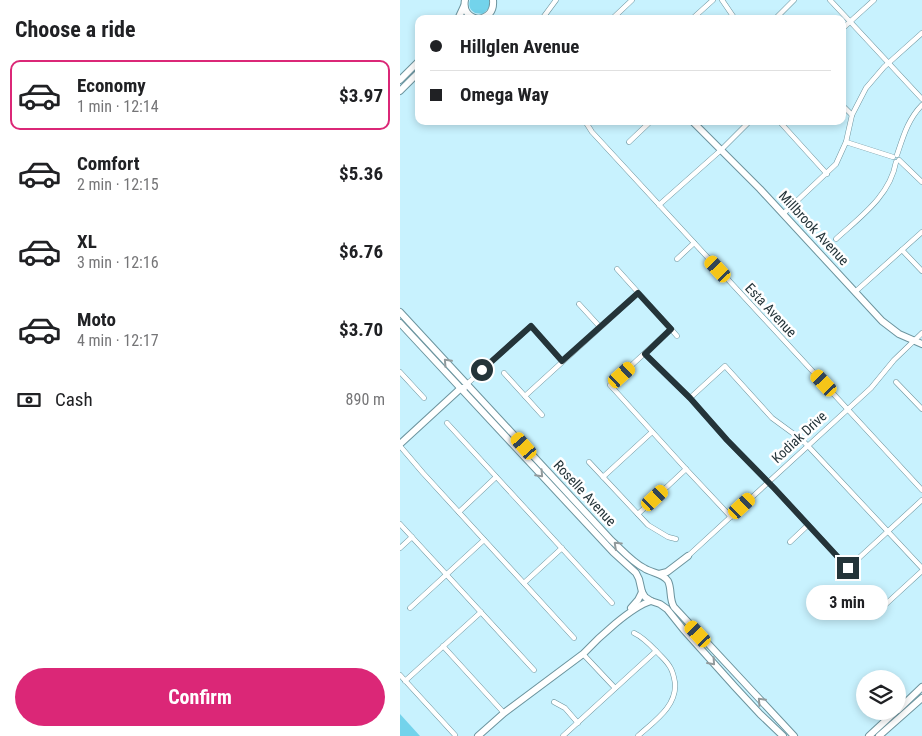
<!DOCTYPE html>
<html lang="en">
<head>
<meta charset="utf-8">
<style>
  :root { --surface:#fff; --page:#f6f6f6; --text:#202124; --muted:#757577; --line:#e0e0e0; --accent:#db2777 }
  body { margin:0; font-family:"Roboto Condensed",sans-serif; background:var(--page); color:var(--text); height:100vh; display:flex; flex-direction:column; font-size:19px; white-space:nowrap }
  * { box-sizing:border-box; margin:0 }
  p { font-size:16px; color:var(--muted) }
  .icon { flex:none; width:28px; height:28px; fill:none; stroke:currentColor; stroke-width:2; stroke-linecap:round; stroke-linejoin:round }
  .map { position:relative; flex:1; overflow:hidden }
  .drawer { display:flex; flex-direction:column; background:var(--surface); width:400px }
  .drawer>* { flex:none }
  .guide { position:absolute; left:15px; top:15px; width:431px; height:110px; border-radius:10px; box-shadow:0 2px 8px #0003; display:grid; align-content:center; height:110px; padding:0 15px; background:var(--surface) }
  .tools { position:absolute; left:456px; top:670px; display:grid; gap:10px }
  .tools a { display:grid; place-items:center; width:50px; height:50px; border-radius:50%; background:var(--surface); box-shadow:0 2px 8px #0003; font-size:25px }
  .end { position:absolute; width:22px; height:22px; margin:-11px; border:6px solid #243439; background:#fff; box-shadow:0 0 0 2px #fff }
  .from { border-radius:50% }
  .bubble { position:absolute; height:35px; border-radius:18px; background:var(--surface); box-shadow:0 2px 8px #0003; font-size:16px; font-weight:700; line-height:35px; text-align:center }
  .car { position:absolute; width:15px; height:30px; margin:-15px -8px; border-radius:6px; box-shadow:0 0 4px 1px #0007; background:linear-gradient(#f5c518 24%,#345 0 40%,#f5c518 0 76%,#345 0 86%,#f5c518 0) }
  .guide b { display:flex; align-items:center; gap:18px; height:48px; font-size:19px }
  .guide b+b { border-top:1px solid var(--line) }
  .guide i { width:12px; height:12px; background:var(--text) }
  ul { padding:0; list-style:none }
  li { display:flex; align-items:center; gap:15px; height:70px; margin:0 10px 8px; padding:0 5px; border:2px solid transparent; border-radius:10px }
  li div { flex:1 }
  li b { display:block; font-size:19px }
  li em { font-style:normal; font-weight:700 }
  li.active { border-color:var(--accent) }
  li>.icon { width:45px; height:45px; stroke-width:1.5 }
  h2 { padding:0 15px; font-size:22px; line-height:60px }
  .pay { display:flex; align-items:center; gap:12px; height:55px; padding:0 15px; font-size:19px }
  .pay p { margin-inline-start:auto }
  .action { display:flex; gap:10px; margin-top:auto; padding:10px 15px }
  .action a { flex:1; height:58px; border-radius:30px; background:var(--accent); color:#fff; font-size:20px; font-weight:700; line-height:58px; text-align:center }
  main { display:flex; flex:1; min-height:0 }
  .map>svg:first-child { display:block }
  .green { fill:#73d3eb }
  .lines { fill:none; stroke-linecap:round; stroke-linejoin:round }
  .street-casing { stroke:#6c949e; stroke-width:5.5 }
  .secondary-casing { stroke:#6c949e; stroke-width:8 }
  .street { stroke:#fff; stroke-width:4.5 }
  .secondary { stroke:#fff; stroke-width:6 }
  .oneway { stroke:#929a9c }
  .route { stroke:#243439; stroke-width:6 }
  .labels { text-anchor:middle; stroke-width:5; stroke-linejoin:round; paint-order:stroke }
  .street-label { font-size:14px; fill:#243439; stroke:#fff }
</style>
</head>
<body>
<main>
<section class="drawer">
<h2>Choose a ride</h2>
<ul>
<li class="active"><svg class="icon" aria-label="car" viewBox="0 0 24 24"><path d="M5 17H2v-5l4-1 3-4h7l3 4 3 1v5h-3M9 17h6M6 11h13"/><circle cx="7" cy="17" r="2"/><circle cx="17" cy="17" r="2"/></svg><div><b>Economy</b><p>1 min · 12:14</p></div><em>$3.97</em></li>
<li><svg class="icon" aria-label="car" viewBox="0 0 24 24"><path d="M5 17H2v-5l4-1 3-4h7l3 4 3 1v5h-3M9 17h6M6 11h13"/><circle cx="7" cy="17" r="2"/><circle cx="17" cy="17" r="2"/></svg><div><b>Comfort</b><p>2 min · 12:15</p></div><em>$5.36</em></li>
<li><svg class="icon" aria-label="car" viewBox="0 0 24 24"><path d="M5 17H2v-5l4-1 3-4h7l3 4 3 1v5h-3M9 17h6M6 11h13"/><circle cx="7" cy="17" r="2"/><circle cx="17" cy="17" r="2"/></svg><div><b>XL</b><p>3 min · 12:16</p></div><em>$6.76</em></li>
<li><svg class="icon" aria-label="car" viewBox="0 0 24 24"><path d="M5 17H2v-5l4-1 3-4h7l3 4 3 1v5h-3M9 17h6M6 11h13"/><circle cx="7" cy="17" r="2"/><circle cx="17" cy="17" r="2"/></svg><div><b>Moto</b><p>4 min · 12:17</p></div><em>$3.70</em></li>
</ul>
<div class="pay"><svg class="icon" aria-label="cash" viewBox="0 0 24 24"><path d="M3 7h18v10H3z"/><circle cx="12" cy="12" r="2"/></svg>Cash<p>890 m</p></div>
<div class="action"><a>Confirm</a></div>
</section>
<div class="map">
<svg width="522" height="736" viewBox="0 0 522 736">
  <rect width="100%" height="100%" fill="#c8f2fe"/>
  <!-- green -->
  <g class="green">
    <path d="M70,0H89V8L83,14L75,13C70,10 68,6 70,0Z"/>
    <path d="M0,714L20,736H0Z"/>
  </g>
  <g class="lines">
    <!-- street casing -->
    <g class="street-casing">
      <g id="street">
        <path d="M322,0L335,19"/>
        <path d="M430,0L522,99"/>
        <path d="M142,19L156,0"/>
        <path d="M212,19L232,0"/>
        <path d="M292,19L313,0"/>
        <path d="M375,19L394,0"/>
        <path d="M442,29L474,0"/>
        <path d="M442,105L452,115"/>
        <path d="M185,121L192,132L522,490"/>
        <path d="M379,121L427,174"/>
        <path d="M229,142L251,121"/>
        <path d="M446,142L493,157"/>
        <path d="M497,155C503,137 508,119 522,105"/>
        <path d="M499,160L522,182"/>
        <path d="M259,205L321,150L350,121"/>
        <path d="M383,214L436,164L446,142L452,115L466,88L484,67L522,33"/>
        <path d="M436,239C460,217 490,196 496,162"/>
        <path d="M502,250L522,271"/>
        <path d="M277,259L294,243"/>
        <path d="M217,269L271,329"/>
        <path d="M455,292L522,232"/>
        <path d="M179,304L200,327"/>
        <path d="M277,336L271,329L210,385L286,469L331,517"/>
        <path d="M245,354L290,398L327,440L374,488L448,568L522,500"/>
        <path d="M0,372L24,398"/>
        <path d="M104,373L142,415"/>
        <path d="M496,382L522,409"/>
        <path d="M67,384L131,326L162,361"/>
        <path d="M125,396L238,293"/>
        <path d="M290,398L325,366L372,418L402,440L408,446L522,568"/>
        <path d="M47,423L212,603"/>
        <path d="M0,446L23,473L174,638"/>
        <path d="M189,462L248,525L268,537L276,539"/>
        <path d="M203,477L252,432"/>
        <path d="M59,512L96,477"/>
        <path d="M238,514L286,469"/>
        <path d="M0,524L134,670"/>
        <path d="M390,542L408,525"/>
        <path d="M0,548L12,537"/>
        <path d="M288,556L471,388L494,360L522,333"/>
        <path d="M124,583L162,548"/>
        <path d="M486,604L522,571"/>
        <path d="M10,608L84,540"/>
        <path d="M234,633C245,638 253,648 261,656C270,665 273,670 275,683C277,707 253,722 238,736"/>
        <path d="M43,646L104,713"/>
        <path d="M183,654L215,688"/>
        <path d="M0,675L55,735"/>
        <path d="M5,681L81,612"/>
        <path d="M154,702L165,708L178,723"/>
        <path d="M163,736L256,651"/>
      </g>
    </g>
    <!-- secondary casing -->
    <g class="secondary-casing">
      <g id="secondary">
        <path d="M65,0C63,10 68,17 78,19"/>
        <path d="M58,19L64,6"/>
        <path d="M78,19C89,17 94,11 93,0"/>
        <path d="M0,80L19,61"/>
        <path d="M0,91L19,72"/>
        <path d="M292,121L360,189L482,321L499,334L522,344"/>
        <path d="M0,312L211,540C221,549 232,562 244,568C251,573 263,573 268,581C272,589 269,599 274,607L394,736"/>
        <path d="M0,323L213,552L236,573L239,579L242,592L245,597L251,601L260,604L267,609L283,629L335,687L360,714L383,736"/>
        <path d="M0,444L61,388H64"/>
        <path d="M259,574L267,572L288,556"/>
        <path d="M231,608L238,600L242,592"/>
        <path d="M498,710L522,687"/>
        <path d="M78,736L104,713L183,654C198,638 231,607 251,601"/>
        <path d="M469,736L496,711"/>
        <path d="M479,736L522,698"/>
      </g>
    </g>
    <!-- street -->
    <use href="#street" class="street"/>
    <!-- secondary -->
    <use href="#secondary" class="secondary"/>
  </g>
  <!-- one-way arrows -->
  <defs><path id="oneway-chevron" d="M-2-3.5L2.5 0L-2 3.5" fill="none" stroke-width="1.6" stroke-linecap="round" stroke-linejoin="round" transform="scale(1.25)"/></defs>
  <g class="oneway">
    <use href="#oneway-chevron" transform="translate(47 362) rotate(-133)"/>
    <use href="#oneway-chevron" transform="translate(140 474) rotate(47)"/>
    <use href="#oneway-chevron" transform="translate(217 545) rotate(-137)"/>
    <use href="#oneway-chevron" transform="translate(312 662) rotate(48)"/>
    <use href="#oneway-chevron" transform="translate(361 701) rotate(-133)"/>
  </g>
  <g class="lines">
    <!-- route -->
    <path class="route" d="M82,370L131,326L162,361L238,293L271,329L245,354L290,398L327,440L374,488L448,568"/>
  </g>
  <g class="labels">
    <!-- street labels -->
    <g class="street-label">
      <text transform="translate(414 228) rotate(47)" y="5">Millbrook Avenue</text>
      <text transform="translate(371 310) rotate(47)" y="5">Esta Avenue</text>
      <text transform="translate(399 437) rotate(-43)" y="5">Kodiak Drive</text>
      <text transform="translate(185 493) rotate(47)" y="5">Roselle Avenue</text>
    </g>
  </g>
</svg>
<div class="tools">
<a><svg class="icon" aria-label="layers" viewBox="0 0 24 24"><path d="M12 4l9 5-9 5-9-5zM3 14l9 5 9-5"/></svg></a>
</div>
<i class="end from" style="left:82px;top:370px"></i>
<i class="end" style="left:448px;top:568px"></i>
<div class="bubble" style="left:406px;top:585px;width:82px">3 min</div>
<i class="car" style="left:318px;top:269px;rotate:317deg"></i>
<i class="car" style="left:222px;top:375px;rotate:48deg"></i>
<i class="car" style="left:424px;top:383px;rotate:317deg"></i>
<i class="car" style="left:124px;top:446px;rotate:319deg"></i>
<i class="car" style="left:255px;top:498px;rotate:47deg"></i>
<i class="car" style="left:342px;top:506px;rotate:47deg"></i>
<i class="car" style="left:298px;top:634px;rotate:317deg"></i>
<div class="guide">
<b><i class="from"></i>Hillglen Avenue</b>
<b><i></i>Omega Way</b>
</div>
</div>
</main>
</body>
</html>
